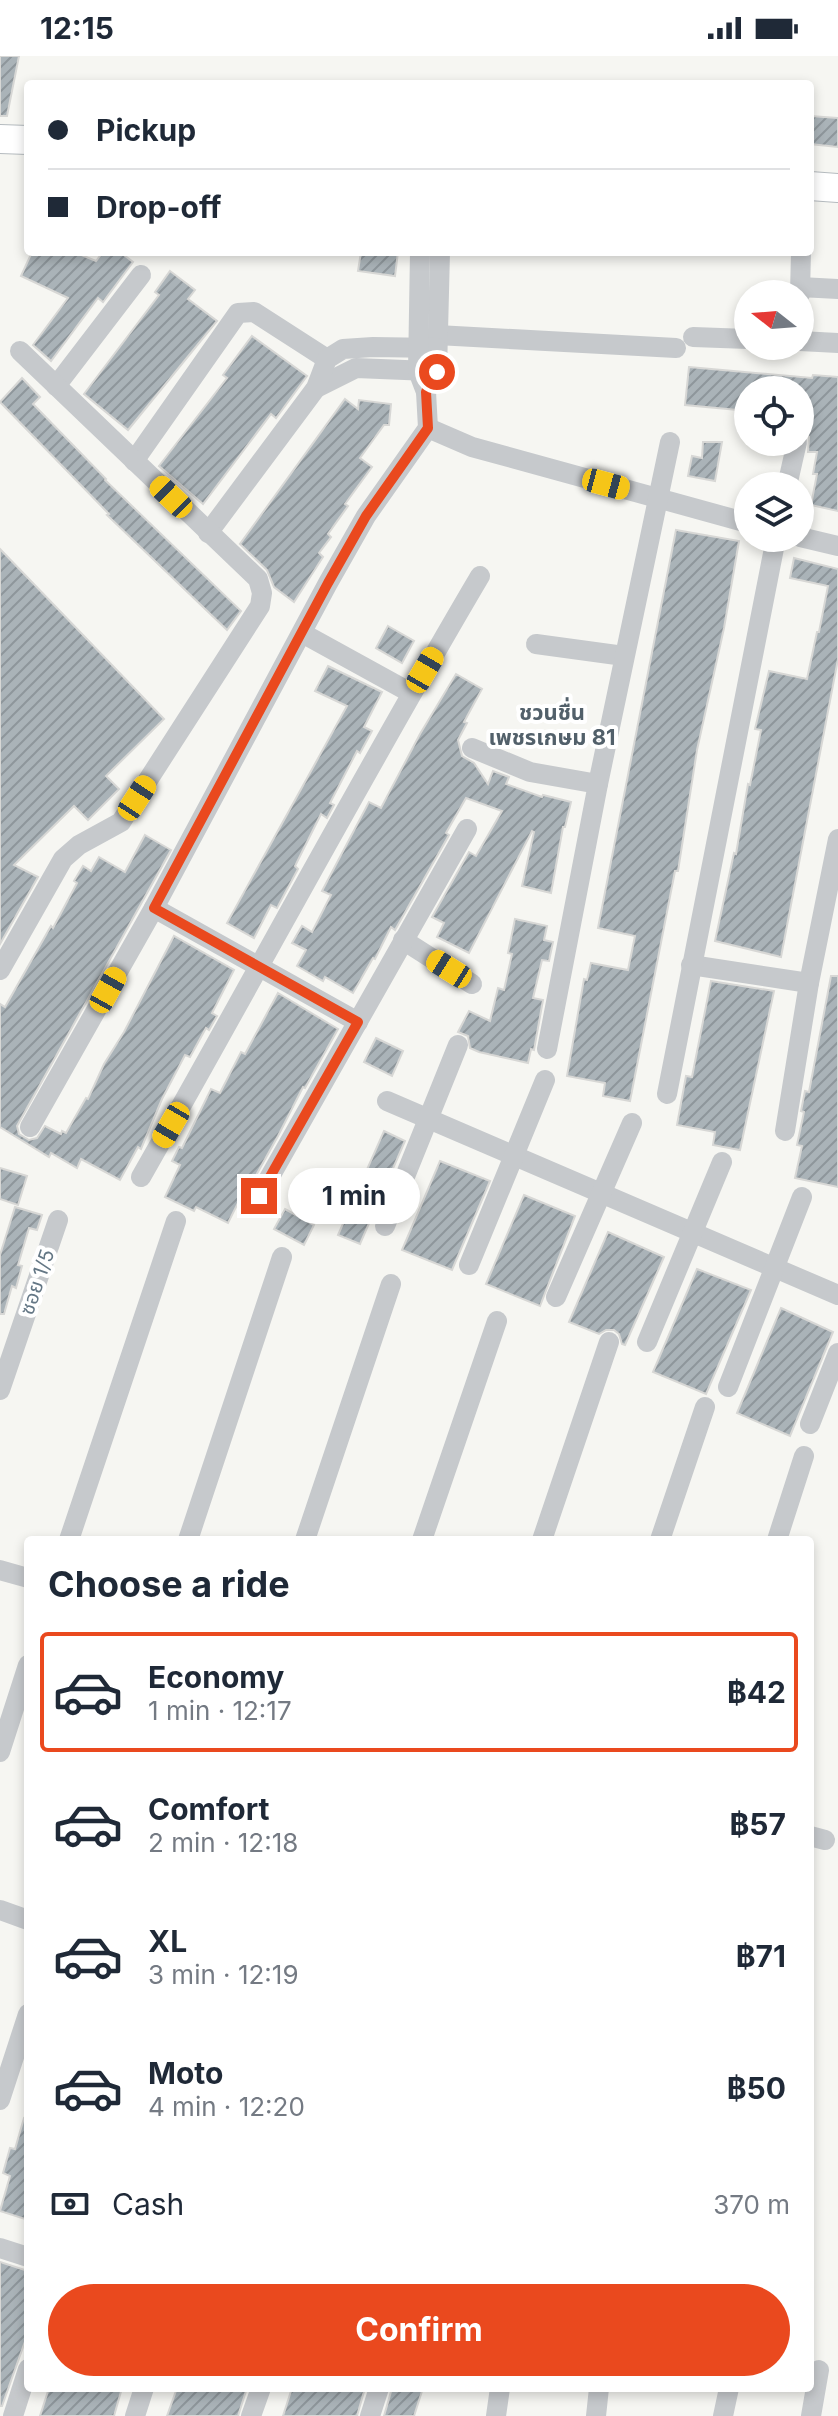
<!DOCTYPE html>
<html lang="en">
<head>
<meta charset="utf-8">
<style>
  :root { --surface:#fff; --page:#f6f6f7; --text:#1f2937; --muted:#747a83; --line:#e0e1e3; --accent:#ea491e }
  body { margin:0; font-family:Inter,"Noto Sans Thai",sans-serif; background:var(--page); color:var(--text); height:100vh; display:flex; flex-direction:column; font-size:30px; white-space:nowrap }
  * { box-sizing:border-box; margin:0 }
  p { font-size:26px; color:var(--muted) }
  .icon { flex:none; width:44px; height:44px; fill:none; stroke:currentColor; stroke-width:2; stroke-linecap:round; stroke-linejoin:round }
  .map { position:relative; flex:1; overflow:hidden }
  .panel { position:absolute; left:24px; top:1480px; width:790px; height:856px; display:flex; flex-direction:column; background:var(--surface); border-radius:8px; box-shadow:0 4px 12px #0003 }
  .panel>* { flex:none }
  .top-card { position:absolute; left:24px; top:24px; width:790px; height:176px; border-radius:8px; box-shadow:0 4px 12px #0003; display:grid; align-content:center; height:176px; padding:0 24px; background:var(--surface) }
  .needle { width:52px; rotate:287deg }
  .buttons { position:absolute; left:734px; top:224px; display:grid; gap:16px }
  .buttons a { display:grid; place-items:center; width:80px; height:80px; border-radius:50%; background:var(--surface); box-shadow:0 4px 12px #0003; font-size:40px }
  .end { position:absolute; width:36px; height:36px; margin:-18px; border:10px solid #ea491e; background:#fff; box-shadow:0 0 0 4px #fff }
  .from { border-radius:50% }
  .bubble { position:absolute; height:56px; border-radius:28px; background:var(--surface); box-shadow:0 4px 12px #0003; font-size:26px; font-weight:700; line-height:56px; text-align:center }
  .car { position:absolute; width:24px; height:48px; margin:-24px -12px; border-radius:10px; box-shadow:0 0 6px 2px #0007; background:linear-gradient(#f5c518 24%,#345 0 40%,#f5c518 0 76%,#345 0 86%,#f5c518 0) }
  .top-card b { display:flex; align-items:center; gap:28px; height:76px; font-size:30px }
  .top-card b+b { border-top:2px solid var(--line) }
  .top-card i { width:20px; height:20px; background:var(--text) }
  ul { padding:0; list-style:none }
  li { display:flex; align-items:center; gap:24px; height:120px; margin:0 16px 12px; padding:0 8px; border:4px solid transparent; border-radius:8px }
  li div { flex:1 }
  li b { display:block; font-size:30px }
  li em { font-style:normal; font-weight:700 }
  li.on { border-color:var(--accent) }
  li>.icon { width:72px; height:72px; stroke-width:1.5 }
  h2 { padding:0 24px; font-size:36px; line-height:96px }
  .pay { display:flex; align-items:center; gap:20px; height:88px; padding:0 24px; font-size:30px }
  .pay p { margin-inline-start:auto }
  .action { display:flex; gap:16px; margin-top:auto; padding:16px 24px }
  .action a { flex:1; height:92px; border-radius:48px; background:var(--accent); color:#fff; font-size:32px; font-weight:700; line-height:92px; text-align:center }
  .status { display:flex; justify-content:space-between; align-items:center; height:56px; padding:0 40px; background:var(--surface); direction:ltr }
  .status svg { height:22px; fill:currentColor }
  .map>svg:first-child { display:block }
  .building { fill:url(#building-hatch); stroke:#d7d7d5; stroke-width:2 }
  .lines { fill:none; stroke-linecap:round; stroke-linejoin:round }
  .secondary-casing { stroke:#b5bbbf; stroke-width:30 }
  .minor { stroke:#c6c9cc; stroke-width:20 }
  .secondary { stroke:#fff; stroke-width:28 }
  .route { stroke:#ea491e; stroke-width:10 }
  .labels { text-anchor:middle; stroke-width:8; stroke-linejoin:round; paint-order:stroke }
  .street-label { font-size:20px; fill:#647785; stroke:#fff }
  .neighbourhood-label { font-size:22px; font-weight:bold; fill:#52606a; stroke:#fff }
</style>
</head>
<body>
<div class="status"><b>12:15</b><svg viewBox="0 0 49 12"><path d="M0 12V9h3v3zM5 12V6h3v6zM10 12V3h3v9zM15 12V0h3v12zM26 1h20v11H26zM47 4h2v5h-2z"/></svg></div>
<div class="map">
<svg width="838" height="2360" viewBox="0 0 838 2360">
  <defs>
    <pattern id="building-hatch" width="6" height="6" patternUnits="userSpaceOnUse" patternTransform="scale(2)"><rect width="6" height="6" fill="#aab3b8"/><path d="M-1 1l2-2M0 6l6-6M5 7l2-2" fill="none" stroke="#8e969b"/></pattern>
  </defs>
  <rect width="100%" height="100%" fill="#f6f6f2"/>
  <!-- building -->
  <g class="building">
    <path d="M0,0H19L7,60H0Z"/>
    <path d="M810,60L838,62V91L810,88Z"/>
    <path d="M32,196H74L96,205L103,196H120L133,206L103,246L98,242L51,305L33,289L68,242L21,220Z"/>
    <path d="M361,196H398L395,220L358,215Z"/>
    <path d="M170,215L195,234L188,243L217,265L128,374L84,338L159,239L155,236Z"/>
    <path d="M252,280L307,320L276,362L271,358L203,448L159,410L227,322L223,319Z"/>
    <path d="M689,311L812,322L813,319L838,321V455L811,449L817,418H813L817,396H808L809,381L800,373V334H748V355L685,349Z"/>
    <path d="M22,322L40,341L33,348L106,423L105,424L241,555L227,574L107,459L109,458L0,346Z"/>
    <path d="M345,343L358,353L359,344L391,348L389,369H384L360,402L372,411L345,448L348,450L328,478L331,481L319,497L323,501L294,546L274,531L267,514L240,488Z"/>
    <path d="M703,386H722L715,425L688,420L692,400L702,402Z"/>
    <path d="M676,474L739,485L724,572L697,694L678,815H675L630,1045L603,1040L605,1027L567,1020L584,923L587,924L591,907L628,914L635,880L598,872Z"/>
    <path d="M0,493L164,663L106,720L119,733L88,764L74,750L14,809L38,821L0,888Z"/>
    <path d="M794,502L838,513V603L781,901L715,885L734,797L736,798L748,728L750,729L761,674L755,673L769,615L807,623L817,576H819L828,530L790,522Z"/>
    <path d="M388,570L414,585L402,607L376,592Z"/>
    <path d="M328,610L382,636L364,671L372,675L360,697L357,695L330,747L334,749L327,762L321,758L295,810L298,813L277,852L271,849L254,882L227,867L347,650L315,635Z"/>
    <path d="M456,618L482,633L464,666L467,667L458,684L462,700L474,707L488,728L493,715L509,721L506,728L542,741L543,739L571,746L565,771H563L551,837L522,830L534,776L532,775L469,897L437,881L444,867L432,861L469,796L476,800L502,755L466,742L446,777L449,779L395,874L391,871L375,903L373,902L353,937L325,921L323,925L297,910L306,894L292,887L302,870L312,876L331,839L322,835L369,746L381,752L420,678Z"/>
    <path d="M145,779L171,794L17,1070L19,1078L29,1084L37,1082L45,1070L61,1078L62,1075L66,1077L86,1042L88,1043L104,1008L124,976L174,880L234,914L212,957L217,960L209,974L206,972L190,1001L185,999L162,1043L141,1093L138,1091L120,1124L81,1103L77,1112L51,1097L49,1101L0,1071V948L5,951L51,870L53,872L77,827L74,825L83,810L91,815L99,801L125,816Z"/>
    <path d="M515,863L547,870L544,884L553,886L549,905L542,904L533,942L543,944L534,994L531,993L528,1007L479,996L470,992L468,980L458,976L469,955L490,965L498,932L504,934L512,898L508,897Z"/>
    <path d="M831,920H838V1131L795,1122L802,1090L797,1089L804,1056L801,1055L805,1035L809,1036Z"/>
    <path d="M711,925L774,935L740,1094L713,1089L715,1076L677,1069L686,1020L692,1021Z"/>
    <path d="M278,937L338,973L305,1032L303,1031L278,1080L250,1130L247,1129L228,1167L196,1151L194,1155L165,1141L180,1109L172,1105L179,1091L182,1092L211,1033L220,1037L241,996L245,998Z"/>
    <path d="M376,982L403,995L392,1020L364,1006Z"/>
    <path d="M384,1075L405,1085L360,1188L338,1179Z"/>
    <path d="M440,1105L490,1125L452,1214L402,1194Z"/>
    <path d="M0,1112L27,1120L18,1149L0,1143Z"/>
    <path d="M524,1139L575,1160L540,1250L486,1228Z"/>
    <path d="M15,1151L42,1159L37,1174L29,1172L18,1209L22,1210L16,1232L12,1230L4,1258H0V1199Z"/>
    <path d="M285,1153L314,1169L304,1189L274,1173Z"/>
    <path d="M608,1176L664,1201L625,1289L622,1288L619,1278L614,1274H606L599,1278L569,1266Z"/>
    <path d="M697,1213L751,1234L706,1338L653,1316Z"/>
    <path d="M781,1252L833,1276L790,1380L737,1357Z"/>
    <path d="M24,2062L28,2063V2164L0,2155L10,2120L3,2117L10,2092L15,2093Z"/>
    <path d="M0,2206L28,2215V2277L2,2350H0Z"/>
    <path d="M49,2332H122L114,2360H40Z"/>
    <path d="M177,2332H247L238,2360H167Z"/>
    <path d="M292,2332H365L357,2360H283Z"/>
    <path d="M392,2332H423L414,2360H384Z"/>
  </g>
  <g class="lines">
    <!-- secondary casing -->
    <g class="secondary-casing">
      <g id="secondary">
        <path d="M0,83L28,84"/>
        <path d="M810,130L838,132"/>
      </g>
    </g>
    <!-- minor -->
    <g class="minor">
      <path d="M800,231L838,233"/>
      <path d="M800,238L801,196"/>
      <path d="M437,279L676,292"/>
      <path d="M693,281L748,283"/>
      <path d="M800,285L838,287"/>
      <path d="M56,330L141,219"/>
      <path d="M316,332L356,312L429,315"/>
      <path d="M426,336L437,316L440,196"/>
      <path d="M428,372L472,391L748,467"/>
      <path d="M134,405L238,257L254,256L327,303"/>
      <path d="M787,430L797,386"/>
      <path d="M208,477L316,332L327,303L343,293L373,291L437,292"/>
      <path d="M800,481L838,490"/>
      <path d="M302,577L411,637"/>
      <path d="M536,588L624,600"/>
      <path d="M472,692L530,716L598,728"/>
      <path d="M154,852L358,966"/>
      <path d="M403,884L472,928"/>
      <path d="M691,909L809,927"/>
      <path d="M0,914L63,803L79,789L121,766L260,550L262,537L258,523L20,295"/>
      <path d="M547,993L598,728L670,386"/>
      <path d="M667,1038L776,482"/>
      <path d="M387,1045L838,1239"/>
      <path d="M30,1071L154,852L328,527L366,460L428,372L426,336L418,315L420,196"/>
      <path d="M785,1075L809,927L838,783"/>
      <path d="M141,1121C255,921 363,718 480,520"/>
      <path d="M259,1140L467,773"/>
      <path d="M385,1170L458,989"/>
      <path d="M469,1209L545,1024"/>
      <path d="M556,1241L632,1067"/>
      <path d="M647,1286L722,1106"/>
      <path d="M728,1331L802,1141"/>
      <path d="M0,1334L58,1164"/>
      <path d="M810,1368L838,1297"/>
      <path d="M69,1484L176,1165"/>
      <path d="M188,1484L282,1201"/>
      <path d="M305,1484L391,1228"/>
      <path d="M422,1484L497,1265"/>
      <path d="M542,1484L609,1286"/>
      <path d="M660,1484L705,1351"/>
      <path d="M777,1484L804,1400"/>
      <path d="M0,1514L28,1522"/>
      <path d="M0,1696L28,1609"/>
      <path d="M810,1780L825,1784"/>
      <path d="M0,1854L28,1864"/>
      <path d="M0,2044L28,1958"/>
      <path d="M0,2192L28,2201"/>
      <path d="M13,2360L28,2313"/>
      <path d="M135,2360L144,2332"/>
      <path d="M251,2360L261,2332"/>
      <path d="M370,2360L379,2332"/>
      <path d="M496,2360L500,2332"/>
      <path d="M596,2360L599,2332"/>
      <path d="M723,2360L729,2332"/>
      <path d="M811,2360L819,2314"/>
    </g>
    <!-- secondary -->
    <use href="#secondary" class="secondary"/>
  </g>
  <g class="lines">
    <!-- route -->
    <path class="route" d="M259,1140L358,966L154,852L328,527L366,460L428,372L426,336L437,316"/>
  </g>
  <g class="labels">
    <!-- street labels -->
    <g class="street-label">
      <text transform="translate(37 1226) rotate(-71)" y="7">ซอย 1/5</text>
    </g>
    <!-- neighbourhood labels -->
    <g class="neighbourhood-label">
      <text x="552" y="664">ชวนชื่น<tspan x="552" dy="25">เพชรเกษม 81</tspan></text>
    </g>
  </g>
</svg>
<div class="buttons">
<a><svg class="needle" viewBox="-14 -14 28 28"><path d="M0-13l5 13h-10z" fill="#e53935"/><path d="M0 13l5-13h-10z" fill="#747a83"/></svg></a>
<a><svg class="icon" aria-label="locate" viewBox="0 0 24 24"><circle cx="12" cy="12" r="6"/><path d="M12 2v4M12 18v4M2 12h4M18 12h4"/></svg></a>
<a><svg class="icon" aria-label="layers" viewBox="0 0 24 24"><path d="M12 4l9 5-9 5-9-5zM3 14l9 5 9-5"/></svg></a>
</div>
<i class="end from" style="left:437px;top:316px"></i>
<i class="end" style="left:259px;top:1140px"></i>
<div class="bubble" style="left:288px;top:1112px;width:132px">1 min</div>
<i class="car" style="left:606px;top:428px;rotate:105deg"></i>
<i class="car" style="left:171px;top:441px;rotate:314deg"></i>
<i class="car" style="left:425px;top:614px;rotate:30deg"></i>
<i class="car" style="left:137px;top:742px;rotate:33deg"></i>
<i class="car" style="left:449px;top:913px;rotate:302deg"></i>
<i class="car" style="left:108px;top:934px;rotate:29deg"></i>
<i class="car" style="left:171px;top:1069px;rotate:210deg"></i>
<div class="top-card">
<b><i class="from"></i>Pickup</b>
<b><i></i>Drop-off</b>
</div>
<section class="panel">
<h2>Choose a ride</h2>
<ul>
<li class="on"><svg class="icon" aria-label="car" viewBox="0 0 24 24"><path d="M5 17H2v-5l4-1 3-4h7l3 4 3 1v5h-3M9 17h6M6 11h13"/><circle cx="7" cy="17" r="2"/><circle cx="17" cy="17" r="2"/></svg><div><b>Economy</b><p>1 min · 12:17</p></div><em>฿42</em></li>
<li><svg class="icon" aria-label="car" viewBox="0 0 24 24"><path d="M5 17H2v-5l4-1 3-4h7l3 4 3 1v5h-3M9 17h6M6 11h13"/><circle cx="7" cy="17" r="2"/><circle cx="17" cy="17" r="2"/></svg><div><b>Comfort</b><p>2 min · 12:18</p></div><em>฿57</em></li>
<li><svg class="icon" aria-label="car" viewBox="0 0 24 24"><path d="M5 17H2v-5l4-1 3-4h7l3 4 3 1v5h-3M9 17h6M6 11h13"/><circle cx="7" cy="17" r="2"/><circle cx="17" cy="17" r="2"/></svg><div><b>XL</b><p>3 min · 12:19</p></div><em>฿71</em></li>
<li><svg class="icon" aria-label="car" viewBox="0 0 24 24"><path d="M5 17H2v-5l4-1 3-4h7l3 4 3 1v5h-3M9 17h6M6 11h13"/><circle cx="7" cy="17" r="2"/><circle cx="17" cy="17" r="2"/></svg><div><b>Moto</b><p>4 min · 12:20</p></div><em>฿50</em></li>
</ul>
<div class="pay"><svg class="icon" aria-label="cash" viewBox="0 0 24 24"><path d="M3 7h18v10H3z"/><circle cx="12" cy="12" r="2"/></svg>Cash<p>370 m</p></div>
<div class="action"><a>Confirm</a></div>
</section>
</div>
</body>
</html>
